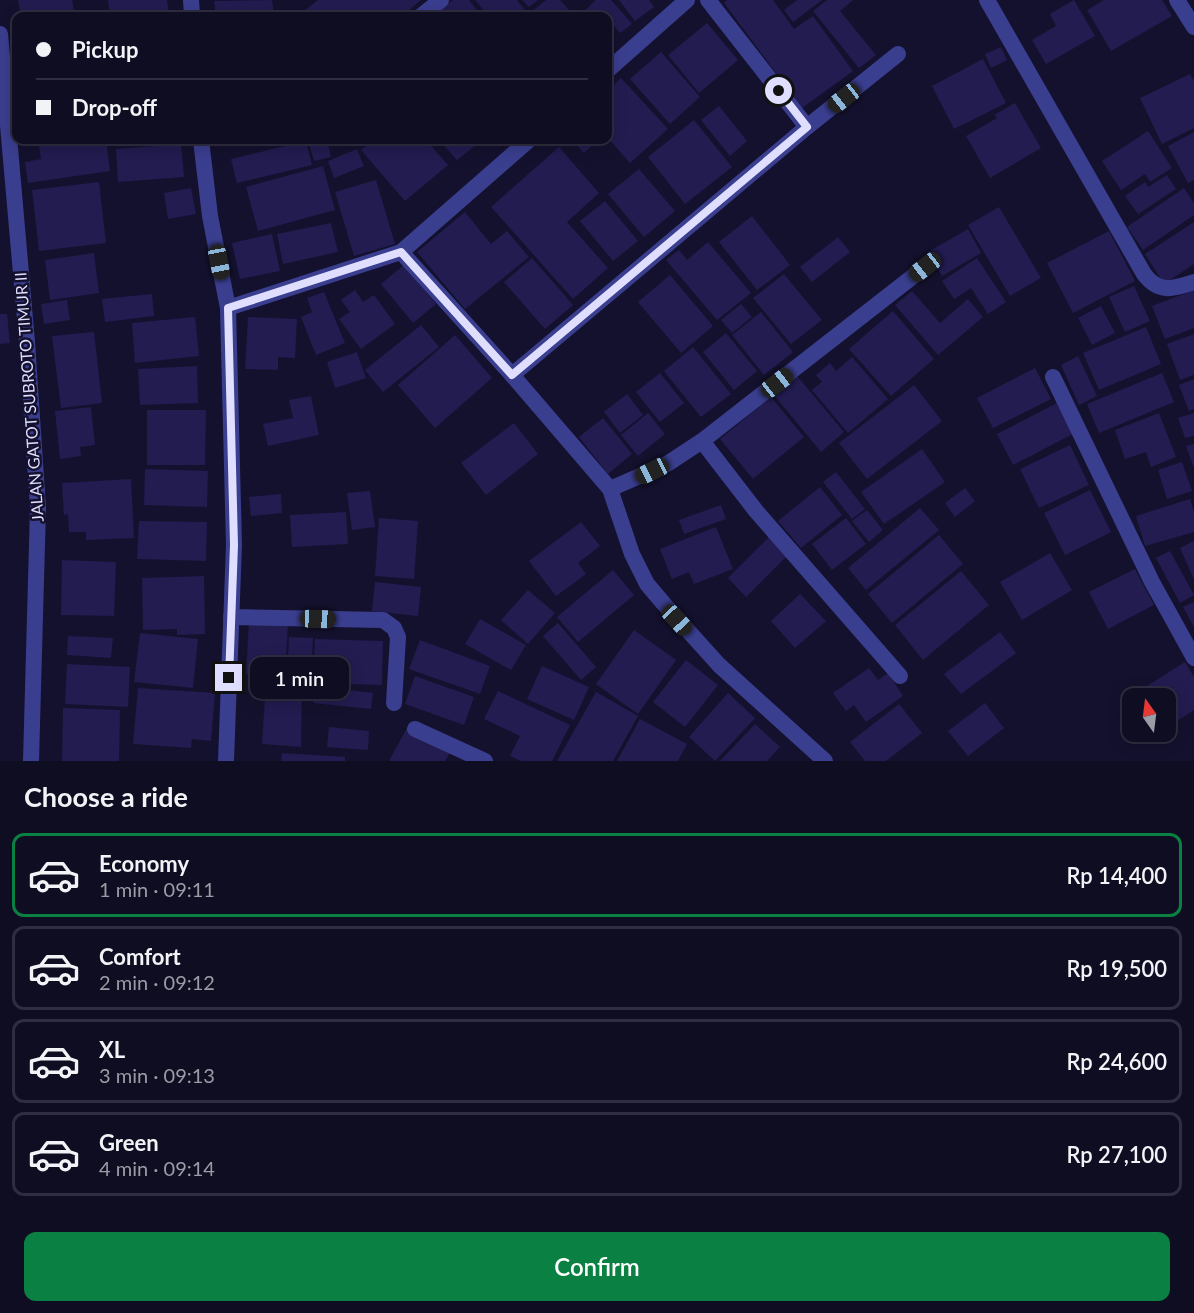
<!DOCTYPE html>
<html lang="en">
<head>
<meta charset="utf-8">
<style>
  :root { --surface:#0f0d22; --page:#18162a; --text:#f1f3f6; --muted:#9b9ca5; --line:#2f2d40; --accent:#0b8043 }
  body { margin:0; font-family:Lato,sans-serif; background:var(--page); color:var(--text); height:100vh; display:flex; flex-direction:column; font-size:22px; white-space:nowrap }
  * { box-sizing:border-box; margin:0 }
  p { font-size:20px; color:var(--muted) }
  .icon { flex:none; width:33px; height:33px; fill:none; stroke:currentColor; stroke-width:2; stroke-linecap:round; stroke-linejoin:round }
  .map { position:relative; height:761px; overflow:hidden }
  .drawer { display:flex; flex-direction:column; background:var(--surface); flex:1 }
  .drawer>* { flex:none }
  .guide { position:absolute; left:12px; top:12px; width:600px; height:132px; border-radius:12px; box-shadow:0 3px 15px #0003,0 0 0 2px var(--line); display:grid; align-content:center; height:132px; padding:0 24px; background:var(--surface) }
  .needle { width:39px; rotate:346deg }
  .controls { position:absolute; left:1122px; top:688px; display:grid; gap:12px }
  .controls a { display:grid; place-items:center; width:54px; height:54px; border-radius:12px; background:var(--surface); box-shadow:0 3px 15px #0003,0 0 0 2px var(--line); font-size:30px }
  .end { position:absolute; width:27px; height:27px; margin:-14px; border:8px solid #dfdeff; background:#111; box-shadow:0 0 0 3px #111 }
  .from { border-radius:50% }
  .bubble { position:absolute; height:42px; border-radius:12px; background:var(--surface); box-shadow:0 3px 15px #0003,0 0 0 2px var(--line); font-size:20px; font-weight:600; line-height:42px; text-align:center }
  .car { position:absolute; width:18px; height:36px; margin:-18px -9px; border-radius:8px; box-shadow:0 0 4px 2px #0007; background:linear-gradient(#222 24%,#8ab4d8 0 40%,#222 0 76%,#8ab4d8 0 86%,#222 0) }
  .guide b { display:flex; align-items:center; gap:21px; height:57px; font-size:22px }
  .guide b+b { border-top:2px solid var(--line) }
  .guide i { width:15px; height:15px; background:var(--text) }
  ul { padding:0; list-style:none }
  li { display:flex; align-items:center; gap:18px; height:84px; margin:0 12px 9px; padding:0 12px; border:3px solid var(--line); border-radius:12px }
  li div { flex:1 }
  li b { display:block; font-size:22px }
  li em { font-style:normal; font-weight:600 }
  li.current { border-color:var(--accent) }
  li>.icon { width:54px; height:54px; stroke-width:1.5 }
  h2 { padding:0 24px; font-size:27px; line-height:72px }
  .primary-button { display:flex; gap:12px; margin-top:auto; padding:12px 24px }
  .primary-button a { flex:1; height:69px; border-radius:12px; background:var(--accent); color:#fff; font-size:24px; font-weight:600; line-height:69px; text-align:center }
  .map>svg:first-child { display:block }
  .building { fill:#221c50 }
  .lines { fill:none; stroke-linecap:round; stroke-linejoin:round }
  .minor { stroke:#3a3e8e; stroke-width:16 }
  .route { stroke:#dfdeff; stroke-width:8 }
  .labels { text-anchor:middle; stroke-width:5; stroke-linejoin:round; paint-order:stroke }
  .street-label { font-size:16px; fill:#dfdeff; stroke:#14112e }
</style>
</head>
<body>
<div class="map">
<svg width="1194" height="761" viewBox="0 0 1194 761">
  <rect width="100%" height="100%" fill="#14112e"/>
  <!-- building -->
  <g class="building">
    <path d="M18,0H72L75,16H21Z"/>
    <path d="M108,0H167L169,14L110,16Z"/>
    <path d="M272,0L274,16H216L214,1Z"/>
    <path d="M318,0H421L402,16H298Z"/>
    <path d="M453,0H469L482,16H442L438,11Z"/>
    <path d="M475,0H517L530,16H488Z"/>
    <path d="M522,0H538L529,7Z"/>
    <path d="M546,0H560L574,16H535L531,12Z"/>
    <path d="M596,0H611L632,24L620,33L613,25L608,29V16H579Z"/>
    <path d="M619,0H649L654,7L635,21Z"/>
    <path d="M727,0H773L794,29L813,16L853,71L802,108L724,3Z"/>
    <path d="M797,0H822L793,22L784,10Z"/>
    <path d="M827,0H853L840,11L876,55L859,68L813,11Z"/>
    <path d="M1074,0L1095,36L1046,64L1032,40L1056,26L1050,14Z"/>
    <path d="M1104,0H1162L1172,16L1111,51L1087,10Z"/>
    <path d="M707,23L738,60L699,93L668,55Z"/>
    <path d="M1001,47L1007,60L991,68L985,54Z"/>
    <path d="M661,52L700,97L670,124L630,79Z"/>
    <path d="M983,59L1006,103L954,129L932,86Z"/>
    <path d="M1190,74L1194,81V128L1162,144L1140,98Z"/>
    <path d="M621,78L668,129L630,163L608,138V90Z"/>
    <path d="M1015,103L1041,148L990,178L966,136L997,118L994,115Z"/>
    <path d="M719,106L747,141L730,156L701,120Z"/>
    <path d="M694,120L732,167L685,204L648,157Z"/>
    <path d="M1148,131L1172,168L1150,182L1145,174L1121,190L1102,161Z"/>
    <path d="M1194,132V180L1188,183L1168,146Z"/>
    <path d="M38,140H106L110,171L28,183L25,162L41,159Z"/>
    <path d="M308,140H327L331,157L314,161Z"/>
    <path d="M336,140H353L342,147Z"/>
    <path d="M374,140H426L448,165L405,201L361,150Z"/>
    <path d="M439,140H482L457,160Z"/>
    <path d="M572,140H594L596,142L584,153Z"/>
    <path d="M306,141L312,165L237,183L231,159Z"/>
    <path d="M181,144L184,177L118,182L116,149Z"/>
    <path d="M559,147L599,193L567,222L608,268L573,299L491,207Z"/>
    <path d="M357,149L364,166L334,178L328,161Z"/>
    <path d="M323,166L335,210L258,231L246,187Z"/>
    <path d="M639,169L675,211L644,237L608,194Z"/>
    <path d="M1167,175L1176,189L1138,214L1125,196L1145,182L1148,187Z"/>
    <path d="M376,180L395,244L354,256L335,192Z"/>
    <path d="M99,182L106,243L39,251L32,190Z"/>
    <path d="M191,188L196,214L168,219L164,193Z"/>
    <path d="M1184,188L1194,203V215L1143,250L1127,227Z"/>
    <path d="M605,201L638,241L613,261L580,221Z"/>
    <path d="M999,207L1041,278L1010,296L968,225Z"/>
    <path d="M465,212L491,244L507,231L529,257L465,309L417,252Z"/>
    <path d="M752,216L790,265L757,290L719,242Z"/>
    <path d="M1194,222V264L1164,284L1145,254Z"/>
    <path d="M331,223L338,252L283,264L277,234Z"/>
    <path d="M968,229L981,253L942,276L928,252Z"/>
    <path d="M1109,231L1135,281L1073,313L1047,263Z"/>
    <path d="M272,234L280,271L240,279L232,243Z"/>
    <path d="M838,237L850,252L812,282L800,267Z"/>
    <path d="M708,242L751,293L717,320L666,260L679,250L687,260Z"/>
    <path d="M94,253L99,293L50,300L45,260Z"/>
    <path d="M532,258L573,305L545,329L504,282Z"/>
    <path d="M977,258L1006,302L988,314L971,288L954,299L942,281Z"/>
    <path d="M404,265L436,304L413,323L381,284Z"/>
    <path d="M784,274L822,320L791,344L753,298Z"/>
    <path d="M670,275L713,326L681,353L638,302Z"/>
    <path d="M1134,286L1150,321L1125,332L1109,297Z"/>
    <path d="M355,290L363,302L374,295L395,324L361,349L339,319L350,312L341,300Z"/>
    <path d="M1194,290V328L1165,339L1152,306Z"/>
    <path d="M912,291L940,323L968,299L983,317L938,355L895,305Z"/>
    <path d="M324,292L345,343L316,355L301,317L312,312L307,298Z"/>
    <path d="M152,294L154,316L105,322L102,299Z"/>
    <path d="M67,300L70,320L44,324L41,304Z"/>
    <path d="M741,304L752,317L732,333L721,320Z"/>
    <path d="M1101,306L1115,333L1092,345L1078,318Z"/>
    <path d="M893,311L934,359L891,396L849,349Z"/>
    <path d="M761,312L793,352L764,375L732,335Z"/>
    <path d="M0,314H7L10,343L0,344Z"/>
    <path d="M195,317L199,356L135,363L132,323Z"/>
    <path d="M248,317L297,319L295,358L278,357V370L245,369Z"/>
    <path d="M421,325L439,347L383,392L365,370Z"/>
    <path d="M1146,327L1161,364L1099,390L1083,353Z"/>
    <path d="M94,332L102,403L61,408L52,336Z"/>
    <path d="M726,333L757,371L734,390L703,352Z"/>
    <path d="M1194,334V375L1180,380L1167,344Z"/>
    <path d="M455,335L492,378L435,428L398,385Z"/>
    <path d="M693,347L731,394L701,417L664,371Z"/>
    <path d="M357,352L366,378L335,388L327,362Z"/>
    <path d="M1078,356L1097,396L1079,405L1061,365Z"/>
    <path d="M852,357L888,399L848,433L812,390L822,382L816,375L830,363L836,371Z"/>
    <path d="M197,366L198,403L140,405L138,369Z"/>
    <path d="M1035,368L1051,399L993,428L977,398Z"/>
    <path d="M660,373L684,403L660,422L636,392Z"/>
    <path d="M1162,373L1174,402L1099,433L1087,404Z"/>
    <path d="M797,376L844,432L821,452L774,395Z"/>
    <path d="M1194,379V409L1189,411L1179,385Z"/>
    <path d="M914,385L942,421L867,479L839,443Z"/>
    <path d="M627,394L643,415L620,433L604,412Z"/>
    <path d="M311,396L319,435L268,446L263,424L293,418L289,400Z"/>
    <path d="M771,397L804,437L753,479L720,439Z"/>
    <path d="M1057,403L1073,434L1013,465L997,434Z"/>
    <path d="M91,407L95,445L80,447L81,456L60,459L55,411Z"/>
    <path d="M147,410H206L205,465H147Z"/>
    <path d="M648,413L665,434L638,456L621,435Z"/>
    <path d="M1159,413L1176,457L1151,467L1146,452L1125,459L1115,430Z"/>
    <path d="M1194,413V436L1185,438L1178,418Z"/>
    <path d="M603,418L632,454L608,474L579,437Z"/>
    <path d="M514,423L538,454L486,495L461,463Z"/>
    <path d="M1194,444V468L1186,446Z"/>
    <path d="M1070,445L1089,485L1039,508L1020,469Z"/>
    <path d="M922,449L945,482L884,524L861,492Z"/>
    <path d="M1182,462L1192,491L1167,499L1158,470Z"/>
    <path d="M145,469L208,471L207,507L144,505Z"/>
    <path d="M836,472L865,509L852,519L823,482Z"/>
    <path d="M131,479L134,538L86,540V532H69L68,514L64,515L62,483Z"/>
    <path d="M820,487L842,515L801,548L778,521Z"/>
    <path d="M965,488L975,501L955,517L945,503Z"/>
    <path d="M1090,490L1111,532L1065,555L1044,513Z"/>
    <path d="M370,491L375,527L352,530L347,493Z"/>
    <path d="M281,494L282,513L251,516L249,497Z"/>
    <path d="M1190,499L1194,512V532L1145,546L1136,516Z"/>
    <path d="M721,505L726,519L684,534L679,520Z"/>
    <path d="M920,508L939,530L866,590L848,568Z"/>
    <path d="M867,510L883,530L869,542L852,521Z"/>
    <path d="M346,512L348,544L292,547L290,515Z"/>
    <path d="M379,518L418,521L414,579L375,576Z"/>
    <path d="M846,518L866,544L832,570L812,544Z"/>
    <path d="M139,521L207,522L206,561L137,559Z"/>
    <path d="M581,522L600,546L578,563L586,574L556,596L529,561Z"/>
    <path d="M716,527L733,569L694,584L689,572L672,579L660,549Z"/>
    <path d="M939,535L963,564L892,623L868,594Z"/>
    <path d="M769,537L788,555L746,597L728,578Z"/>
    <path d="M1194,541V580L1180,548Z"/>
    <path d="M1170,551L1194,595L1180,603L1156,558Z"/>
    <path d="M1050,553L1072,590L1022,620L1000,582Z"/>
    <path d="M62,560L116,562L114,616L61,615Z"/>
    <path d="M1135,569L1154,605L1108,629L1089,592Z"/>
    <path d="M613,570L634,595L578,642L557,617Z"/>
    <path d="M961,571L989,605L923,660L895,625Z"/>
    <path d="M204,576L205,634L177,635V629L143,630L142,578Z"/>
    <path d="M375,582L421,587L418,616L372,611Z"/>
    <path d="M528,590L555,613L528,644L501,620Z"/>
    <path d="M800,594L826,621L795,648L771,621Z"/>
    <path d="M1194,602V627L1183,607Z"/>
    <path d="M480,619L526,645L511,670L465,644Z"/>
    <path d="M249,623L288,625L285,677L246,674Z"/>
    <path d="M558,623L596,667L581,680L543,636Z"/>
    <path d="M634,630L676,660L638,714L596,684Z"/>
    <path d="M1000,632L1016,653L961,694L944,674Z"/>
    <path d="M140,633L198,639L193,688L134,682Z"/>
    <path d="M68,636L113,638L111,658L67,655Z"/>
    <path d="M289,637L313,638L311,679L287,678Z"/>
    <path d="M315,639L383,641L382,685L313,683Z"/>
    <path d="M420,640L490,666L480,694L409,669Z"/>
    <path d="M686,660L718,685L685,727L653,702Z"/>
    <path d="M1185,662L1194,677V710L1166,728V699H1133L1131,696Z"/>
    <path d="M67,664L130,667L128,707L65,704Z"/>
    <path d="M542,666L589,687L574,720L527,699Z"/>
    <path d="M869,668L878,680L888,673L903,696L866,722L854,705L846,711L833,693Z"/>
    <path d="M415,676L474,697L464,725L405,704Z"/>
    <path d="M266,682L302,685L301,747L262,744Z"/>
    <path d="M315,686L373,693L371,709L313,703Z"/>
    <path d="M138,688L215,693L211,741L192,739L191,748L133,744Z"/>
    <path d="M498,691L570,725L552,761H521L510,756L520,736L484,719Z"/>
    <path d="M596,692L638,716L613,761H557Z"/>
    <path d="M728,693L755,718L715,761L689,737Z"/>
    <path d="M985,703L1004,728L968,756L948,731Z"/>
    <path d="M899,704L922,733L886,761H865L850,742Z"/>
    <path d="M63,708L120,710L119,761H62Z"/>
    <path d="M640,719L687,744L678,761H617Z"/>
    <path d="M755,724L780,747L767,761H720Z"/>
    <path d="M329,727L369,731L368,750L327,747Z"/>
    <path d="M407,728L451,751L445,761H389Z"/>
    <path d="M282,753L345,757V761H281Z"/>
  </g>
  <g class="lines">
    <!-- minor -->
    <g class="minor">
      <path d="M191,0L192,16"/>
      <path d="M708,0L807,127"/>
      <path d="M987,0L1144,274C1159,294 1173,289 1194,282"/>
      <path d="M1177,0L1194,27"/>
      <path d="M421,16L441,0"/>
      <path d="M0,34L27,342L38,508L31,761"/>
      <path d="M608,70L687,0"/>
      <path d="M201,140L210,216L228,308L234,545L226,761"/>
      <path d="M401,252L512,375L610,489L632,554L647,584L664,604L719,665L825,761"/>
      <path d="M228,308L401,252L529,140"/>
      <path d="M512,375L807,127L898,54"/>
      <path d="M1053,377L1152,582L1194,658"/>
      <path d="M702,441L756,511L900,676"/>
      <path d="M610,489L667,464L702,441L925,267"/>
      <path d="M231,617L383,620L394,628L398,637L394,703"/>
      <path d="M415,729L485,761"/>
    </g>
  </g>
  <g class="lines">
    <!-- route -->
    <path class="route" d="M229,678L234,545L228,308L401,252L512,375L807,127L779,91"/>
  </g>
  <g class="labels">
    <!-- street labels -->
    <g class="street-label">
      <text transform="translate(29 397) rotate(-94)" y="6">JALAN GATOT SUBROTO TIMUR II</text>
    </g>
  </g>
</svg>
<div class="controls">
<a><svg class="needle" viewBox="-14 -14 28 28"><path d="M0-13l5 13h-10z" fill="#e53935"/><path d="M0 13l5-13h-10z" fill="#9b9ca5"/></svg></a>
</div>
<i class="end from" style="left:779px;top:91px"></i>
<i class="end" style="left:229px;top:678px"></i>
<div class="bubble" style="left:250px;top:657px;width:99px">1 min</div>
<i class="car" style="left:844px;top:98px;rotate:232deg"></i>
<i class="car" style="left:219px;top:262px;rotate:169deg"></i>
<i class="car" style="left:925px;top:267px;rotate:232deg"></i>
<i class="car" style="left:777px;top:383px;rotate:52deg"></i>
<i class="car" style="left:652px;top:471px;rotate:244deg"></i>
<i class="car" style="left:318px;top:619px;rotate:92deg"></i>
<i class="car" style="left:677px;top:620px;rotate:137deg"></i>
<div class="guide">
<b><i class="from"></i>Pickup</b>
<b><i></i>Drop-off</b>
</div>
</div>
<section class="drawer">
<h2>Choose a ride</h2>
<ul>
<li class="current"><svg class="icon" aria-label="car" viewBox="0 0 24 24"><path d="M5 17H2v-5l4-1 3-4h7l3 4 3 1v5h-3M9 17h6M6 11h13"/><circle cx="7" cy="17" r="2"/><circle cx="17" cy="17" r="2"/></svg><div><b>Economy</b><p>1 min · 09:11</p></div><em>Rp 14,400</em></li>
<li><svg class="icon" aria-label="car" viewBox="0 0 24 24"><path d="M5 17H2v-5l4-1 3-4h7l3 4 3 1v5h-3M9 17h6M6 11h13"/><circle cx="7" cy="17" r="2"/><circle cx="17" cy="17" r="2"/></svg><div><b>Comfort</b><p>2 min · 09:12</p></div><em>Rp 19,500</em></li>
<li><svg class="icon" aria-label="car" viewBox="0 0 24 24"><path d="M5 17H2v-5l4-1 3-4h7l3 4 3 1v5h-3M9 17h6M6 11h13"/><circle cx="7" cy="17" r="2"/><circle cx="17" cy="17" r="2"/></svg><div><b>XL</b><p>3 min · 09:13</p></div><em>Rp 24,600</em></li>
<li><svg class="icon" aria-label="car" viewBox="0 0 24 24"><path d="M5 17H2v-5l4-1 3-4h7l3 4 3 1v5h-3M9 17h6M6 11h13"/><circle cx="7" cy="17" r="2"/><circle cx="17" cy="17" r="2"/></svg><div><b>Green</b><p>4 min · 09:14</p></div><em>Rp 27,100</em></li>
</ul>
<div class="primary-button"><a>Confirm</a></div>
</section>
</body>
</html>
